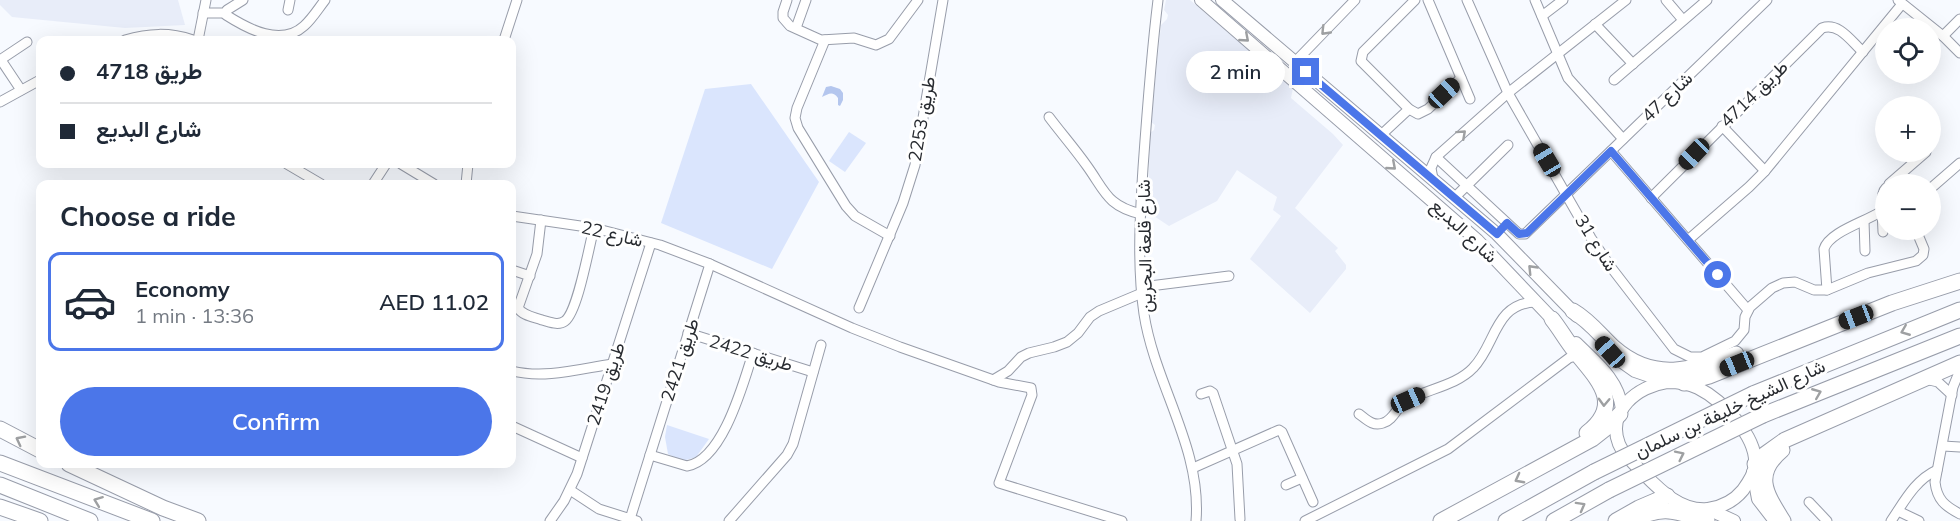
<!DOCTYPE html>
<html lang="en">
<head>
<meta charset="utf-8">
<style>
  :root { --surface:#fff; --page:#f6f6f7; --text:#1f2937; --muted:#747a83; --line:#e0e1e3; --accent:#4b76e9 }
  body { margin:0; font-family:Mulish,Vazirmatn,sans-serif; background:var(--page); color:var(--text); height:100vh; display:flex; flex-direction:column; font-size:22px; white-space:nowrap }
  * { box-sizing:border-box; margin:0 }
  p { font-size:20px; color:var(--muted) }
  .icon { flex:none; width:33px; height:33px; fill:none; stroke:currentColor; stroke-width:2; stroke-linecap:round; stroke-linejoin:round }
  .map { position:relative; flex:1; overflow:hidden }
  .details { position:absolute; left:36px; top:180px; width:480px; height:288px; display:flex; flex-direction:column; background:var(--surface); border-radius:12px; box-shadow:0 6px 24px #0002 }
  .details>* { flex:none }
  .guide { position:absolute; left:36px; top:36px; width:480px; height:132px; border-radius:12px; box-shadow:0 6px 24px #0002; display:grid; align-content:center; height:132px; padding:0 24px; background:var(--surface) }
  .fabs { position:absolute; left:1875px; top:18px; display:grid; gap:12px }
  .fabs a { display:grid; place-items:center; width:66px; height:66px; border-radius:50%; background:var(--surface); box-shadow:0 6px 24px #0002; font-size:30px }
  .end { position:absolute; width:27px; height:27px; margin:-14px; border:8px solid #4b76e9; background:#fff; box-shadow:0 0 0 3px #fff }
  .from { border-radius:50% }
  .bubble { position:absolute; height:42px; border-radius:21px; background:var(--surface); box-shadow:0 6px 24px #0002; font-size:20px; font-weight:600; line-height:42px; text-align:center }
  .car { position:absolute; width:18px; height:36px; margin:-18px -9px; border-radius:8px; box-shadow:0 0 4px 2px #0007; background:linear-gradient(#222 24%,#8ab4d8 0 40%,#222 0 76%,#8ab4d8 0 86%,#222 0) }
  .guide b { display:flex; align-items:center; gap:21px; height:57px; font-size:22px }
  .guide b+b { border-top:2px solid var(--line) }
  .guide i { width:15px; height:15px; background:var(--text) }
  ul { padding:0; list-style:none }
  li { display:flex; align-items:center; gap:18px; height:99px; margin:0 12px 9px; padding:0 12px; border:3px solid transparent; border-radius:12px }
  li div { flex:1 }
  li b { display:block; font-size:22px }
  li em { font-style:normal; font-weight:600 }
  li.current { border-color:var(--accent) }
  li>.icon { width:54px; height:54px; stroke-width:1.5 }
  h2 { padding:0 24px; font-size:27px; line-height:72px }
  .action { display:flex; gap:12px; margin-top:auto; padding:12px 24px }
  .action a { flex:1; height:69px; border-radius:36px; background:var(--accent); color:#fff; font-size:24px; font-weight:600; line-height:69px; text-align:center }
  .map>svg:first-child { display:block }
  .built { fill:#e8edf9 }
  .green { fill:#dae5fd }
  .water { fill:#b4c6ee }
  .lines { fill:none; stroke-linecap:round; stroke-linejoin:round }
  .minor-casing { stroke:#989daa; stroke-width:11 }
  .major-casing { stroke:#989daa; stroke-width:14 }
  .highway-casing { stroke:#989daa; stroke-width:17 }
  .minor { stroke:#fff; stroke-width:9 }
  .major { stroke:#fff; stroke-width:12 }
  .highway { stroke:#fff; stroke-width:15 }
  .highway-bridge-casing { stroke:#989daa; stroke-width:17; stroke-linecap:butt }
  .highway-bridge { stroke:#fff; stroke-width:15 }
  .oneway { stroke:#9ea0a2 }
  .route { stroke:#4b76e9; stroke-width:8 }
  .labels { text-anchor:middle; stroke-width:6; stroke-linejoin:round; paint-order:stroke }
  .street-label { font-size:18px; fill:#282b30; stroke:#fff }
</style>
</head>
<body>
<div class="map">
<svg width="1960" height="521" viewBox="0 0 1960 521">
  <rect width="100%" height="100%" fill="#f7faff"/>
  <!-- built -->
  <g class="built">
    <path d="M0,0H178L185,25L125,28L12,17L0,5Z"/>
    <path d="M1166,0H1190L1293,88L1291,98L1333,134L1343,145L1295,208L1338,248L1335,251L1346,265V269L1310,313L1250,259L1281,216L1273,210L1277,197L1237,170L1217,201L1169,226L1148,212L1150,133L1154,130L1155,125L1151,122L1161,25L1167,19L1168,15L1164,10Z"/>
  </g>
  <!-- green -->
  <g class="green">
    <path d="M751,84L819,182L772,269L661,223L705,89Z"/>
    <path d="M849,132L866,143L845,172L829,161Z"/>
    <path d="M667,425L709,439L696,457L683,461L668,454L665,437Z"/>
  </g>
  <!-- water -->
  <path class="water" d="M831,86L840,89L843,93V100L840,106L838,105V98C832,90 828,95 822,97L826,87Z"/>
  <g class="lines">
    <!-- minor casing -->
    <g class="minor-casing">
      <g id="minor">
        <path d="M243,0L227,10L226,15C248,29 281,47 304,26C312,19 318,9 325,0"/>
        <path d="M787,0L783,12V18L790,26L821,40L854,38L876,45L889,39L918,0"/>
        <path d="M1158,0C1151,56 1147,112 1143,168C1140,216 1137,266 1144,314C1155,385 1202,448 1196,521"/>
        <path d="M1415,0L1363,52L1361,61L1409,109L1418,114L1428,109L1461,78"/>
        <path d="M1428,0L1470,99"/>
        <path d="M1467,0L1508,93L1591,238L1610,266L1674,349L1690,357H1702L1735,341L1744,330L1745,317L1750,307L1772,288L1783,283L1795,282L1814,290H1827L1868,273L1916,261L1923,255L1924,249L1916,230"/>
        <path d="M1535,0L1568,78L1623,139"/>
        <path d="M1666,0L1683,20"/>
        <path d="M1898,0L1943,36L1960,53"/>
        <path d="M288,10L290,0"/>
        <path d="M203,13H226"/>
        <path d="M1542,16L1563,0"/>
        <path d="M1595,24L1633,64"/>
        <path d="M796,28L806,0"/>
        <path d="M1943,36L1960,19"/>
        <path d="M125,40C149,33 169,32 193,40"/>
        <path d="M198,40L206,0"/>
        <path d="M504,40L517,0"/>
        <path d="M825,40L797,108L795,118L798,128L846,206L855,216L890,236"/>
        <path d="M0,60L27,42"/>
        <path d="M1,60L21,90"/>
        <path d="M1295,62L1355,0"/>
        <path d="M1614,80L1707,0"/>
        <path d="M0,102L40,80"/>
        <path d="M1049,117C1061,133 1075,149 1087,166C1105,191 1107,206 1141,214"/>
        <path d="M1722,126L1765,171"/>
        <path d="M1380,136L1409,109"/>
        <path d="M1611,151L1748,310"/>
        <path d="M1436,157L1519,234H1525L1767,0"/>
        <path d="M287,164L321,184"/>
        <path d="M401,164L434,184"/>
        <path d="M1433,179L1431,168L1436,157L1508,93L1626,0"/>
        <path d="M373,184L386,164"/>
        <path d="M466,184L468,164"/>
        <path d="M1889,184L1926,152"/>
        <path d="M1930,189L1960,163"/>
        <path d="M1454,198L1508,145"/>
        <path d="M1651,198L1822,28C1839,22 1851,41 1863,52"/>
        <path d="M1882,210L1883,232"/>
        <path d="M512,216L594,228L660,245L710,264L852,328L900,347L999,382L1031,388L1032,395L999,483L1122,521"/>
        <path d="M541,220L537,254L518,308C523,316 534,317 542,320C550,322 558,326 565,321C578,311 589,246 594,228"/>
        <path d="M1864,221L1865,251"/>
        <path d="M1688,240L1749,187L1765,171L1902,4"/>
        <path d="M512,270L530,276"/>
        <path d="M1142,287L1229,276"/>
        <path d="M1827,290L1824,249C1829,232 1865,222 1880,212C1886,204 1879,195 1886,188"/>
        <path d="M859,308L903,203L915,165L943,0"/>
        <path d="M688,333L813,372"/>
        <path d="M1960,370L1953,387L1935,482C1937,500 1945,506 1960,514"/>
        <path d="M512,371C545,379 579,369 612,364"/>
        <path d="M1925,379L1938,382L1952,395"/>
        <path d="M993,380L1008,371L1021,357L1029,353L1054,347L1067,342L1078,333L1090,317L1099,311L1142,293"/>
        <path d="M1201,394L1210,391L1213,393L1237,464L1240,519"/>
        <path d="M1359,414C1366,419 1373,427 1383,423C1394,420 1397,406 1406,401C1426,389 1456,386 1473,368C1496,345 1494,303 1536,302"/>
        <path d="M512,426L582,458"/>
        <path d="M1943,446L1960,447"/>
        <path d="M650,455L687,466C723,460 743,384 753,353"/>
        <path d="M1193,468L1279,430L1282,432L1313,502"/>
        <path d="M1286,485L1302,478"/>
        <path d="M570,490L599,509L637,521"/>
        <path d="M1809,502L1827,521"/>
        <path d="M1898,511L1919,521"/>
        <path d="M630,519L710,264"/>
        <path d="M550,521L564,501L577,474L651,243"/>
        <path d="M729,521L787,455L793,444L821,345"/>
        <path d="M1305,521L1448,449L1569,358L1579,355"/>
        <path d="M1891,521C1904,502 1915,480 1937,470"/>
      </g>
    </g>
    <!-- major casing -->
    <g class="major-casing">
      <g id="major">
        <path d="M1201,0L1477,240L1557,324"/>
        <path d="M1222,0L1497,234L1577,316"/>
        <path d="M1576,343C1596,363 1618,379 1622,409"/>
        <path d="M1618,359L1635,371L1667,382"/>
        <path d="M1667,382C1678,382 1688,383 1698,388C1722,400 1758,437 1755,466C1754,474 1748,483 1743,490C1734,501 1722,507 1708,509C1679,512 1657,487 1639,469C1632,461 1623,454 1619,444C1606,411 1638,386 1667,382Z"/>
        <path d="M1753,472L1758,499L1775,521"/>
        <path d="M1708,509L1734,521"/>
      </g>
    </g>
    <!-- highway casing -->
    <g class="highway-casing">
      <g id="highway">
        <path d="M1573,311C1590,321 1600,335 1614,348C1654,383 1692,370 1736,354"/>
        <path d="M1552,319C1560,329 1566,340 1574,350C1595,377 1626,403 1587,433"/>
        <path d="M1684,383L1709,376L1892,303L1960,281"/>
        <path d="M1753,394L1960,310"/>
        <path d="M1763,415L1960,336"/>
        <path d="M0,429L40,450"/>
        <path d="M1782,450C1752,475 1767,495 1783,521"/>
        <path d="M0,463L152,521"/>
        <path d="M69,464L163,508L198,521"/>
        <path d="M1755,464L1764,455L1785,440L1960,363"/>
        <path d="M0,485L90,521"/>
        <path d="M0,507L40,521"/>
        <path d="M1441,521L1592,439L1606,428L1620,414"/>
        <path d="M1506,521L1594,472"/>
        <path d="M1554,521L1609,490"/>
        <path d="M1616,521L1639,508L1667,496"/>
        <path d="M1632,521C1663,504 1675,511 1707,521"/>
      </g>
    </g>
    <!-- minor -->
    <use href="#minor" class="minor"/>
    <!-- major -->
    <use href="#major" class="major"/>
    <!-- highway -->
    <use href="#highway" class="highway"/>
    <!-- highway-bridge casing -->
    <g class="highway-bridge-casing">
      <g id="highway-bridge">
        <path d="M1594,472L1753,394"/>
        <path d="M1609,490L1763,415"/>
      </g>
    </g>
    <!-- highway-bridge -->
    <use href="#highway-bridge" class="highway-bridge"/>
  </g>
  <!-- one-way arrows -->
  <defs><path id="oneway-chevron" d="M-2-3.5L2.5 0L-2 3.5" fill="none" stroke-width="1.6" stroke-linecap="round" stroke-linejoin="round" transform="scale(1.5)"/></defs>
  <g class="oneway">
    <use href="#oneway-chevron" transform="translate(1325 31) rotate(134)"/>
    <use href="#oneway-chevron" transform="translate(1245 38) rotate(41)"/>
    <use href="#oneway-chevron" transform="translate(1462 134) rotate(-42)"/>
    <use href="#oneway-chevron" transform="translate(1392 166) rotate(41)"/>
    <use href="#oneway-chevron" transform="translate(1532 269) rotate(-134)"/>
    <use href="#oneway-chevron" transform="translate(1905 331) rotate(158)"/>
    <use href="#oneway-chevron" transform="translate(1817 393) rotate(-22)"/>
    <use href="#oneway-chevron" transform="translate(1604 402) rotate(92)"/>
    <use href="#oneway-chevron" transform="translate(20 440) rotate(-153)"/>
    <use href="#oneway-chevron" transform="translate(1680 455) rotate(-26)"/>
    <use href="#oneway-chevron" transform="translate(1519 479) rotate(152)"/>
    <use href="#oneway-chevron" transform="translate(98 501) rotate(-159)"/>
    <use href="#oneway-chevron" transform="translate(1581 506) rotate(-29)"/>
  </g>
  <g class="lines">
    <!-- route -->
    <path class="route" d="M1306,72L1497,234L1507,223L1519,234L1527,233L1611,151L1718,275"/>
  </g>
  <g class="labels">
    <!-- street labels -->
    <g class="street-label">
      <text transform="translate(1754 94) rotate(-44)" y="6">طريق 4714</text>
      <text transform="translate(1667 97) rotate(-44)" y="6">شارع 47</text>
      <text transform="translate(922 119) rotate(-80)" y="6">طريق 2253</text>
      <text transform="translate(1464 231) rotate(43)" y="6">شارع البديع</text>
      <text transform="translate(612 234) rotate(13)" y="6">شارع 22</text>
      <text transform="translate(1596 243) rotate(58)" y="6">شارع 31</text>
      <text transform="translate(1145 246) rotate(-91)" y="6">شارع قلعة البحرين</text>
      <text transform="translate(751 353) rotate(17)" y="6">طريق 2422</text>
      <text transform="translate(680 360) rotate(-72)" y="6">طريق 2421</text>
      <text transform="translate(606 384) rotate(-72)" y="6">طريق 2419</text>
      <text transform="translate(1730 409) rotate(-25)" y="6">شارع الشيخ خليفة بن سلمان</text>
    </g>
  </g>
</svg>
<div class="fabs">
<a><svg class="icon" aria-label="locate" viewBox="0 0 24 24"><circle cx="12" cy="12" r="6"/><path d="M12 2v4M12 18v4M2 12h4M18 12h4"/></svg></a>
<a>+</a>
<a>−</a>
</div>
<i class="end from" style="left:1718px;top:275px"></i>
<i class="end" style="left:1306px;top:72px"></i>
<div class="bubble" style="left:1186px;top:51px;width:99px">2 min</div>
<i class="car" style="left:1444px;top:93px;rotate:47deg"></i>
<i class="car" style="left:1694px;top:154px;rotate:224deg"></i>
<i class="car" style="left:1547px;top:160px;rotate:329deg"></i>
<i class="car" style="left:1856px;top:317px;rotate:249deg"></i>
<i class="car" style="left:1610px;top:352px;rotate:318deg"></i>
<i class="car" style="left:1737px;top:364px;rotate:248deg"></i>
<i class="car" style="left:1408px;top:400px;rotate:66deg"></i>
<div class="guide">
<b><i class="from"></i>طريق 4718</b>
<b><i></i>شارع البديع</b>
</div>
<section class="details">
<h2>Choose a ride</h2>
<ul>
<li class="current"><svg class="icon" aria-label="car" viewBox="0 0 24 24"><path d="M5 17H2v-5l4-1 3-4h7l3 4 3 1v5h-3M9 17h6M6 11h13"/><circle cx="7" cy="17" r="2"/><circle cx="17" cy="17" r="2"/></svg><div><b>Economy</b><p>1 min · 13:36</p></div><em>AED 11.02</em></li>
</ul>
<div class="action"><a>Confirm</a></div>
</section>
</div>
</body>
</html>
